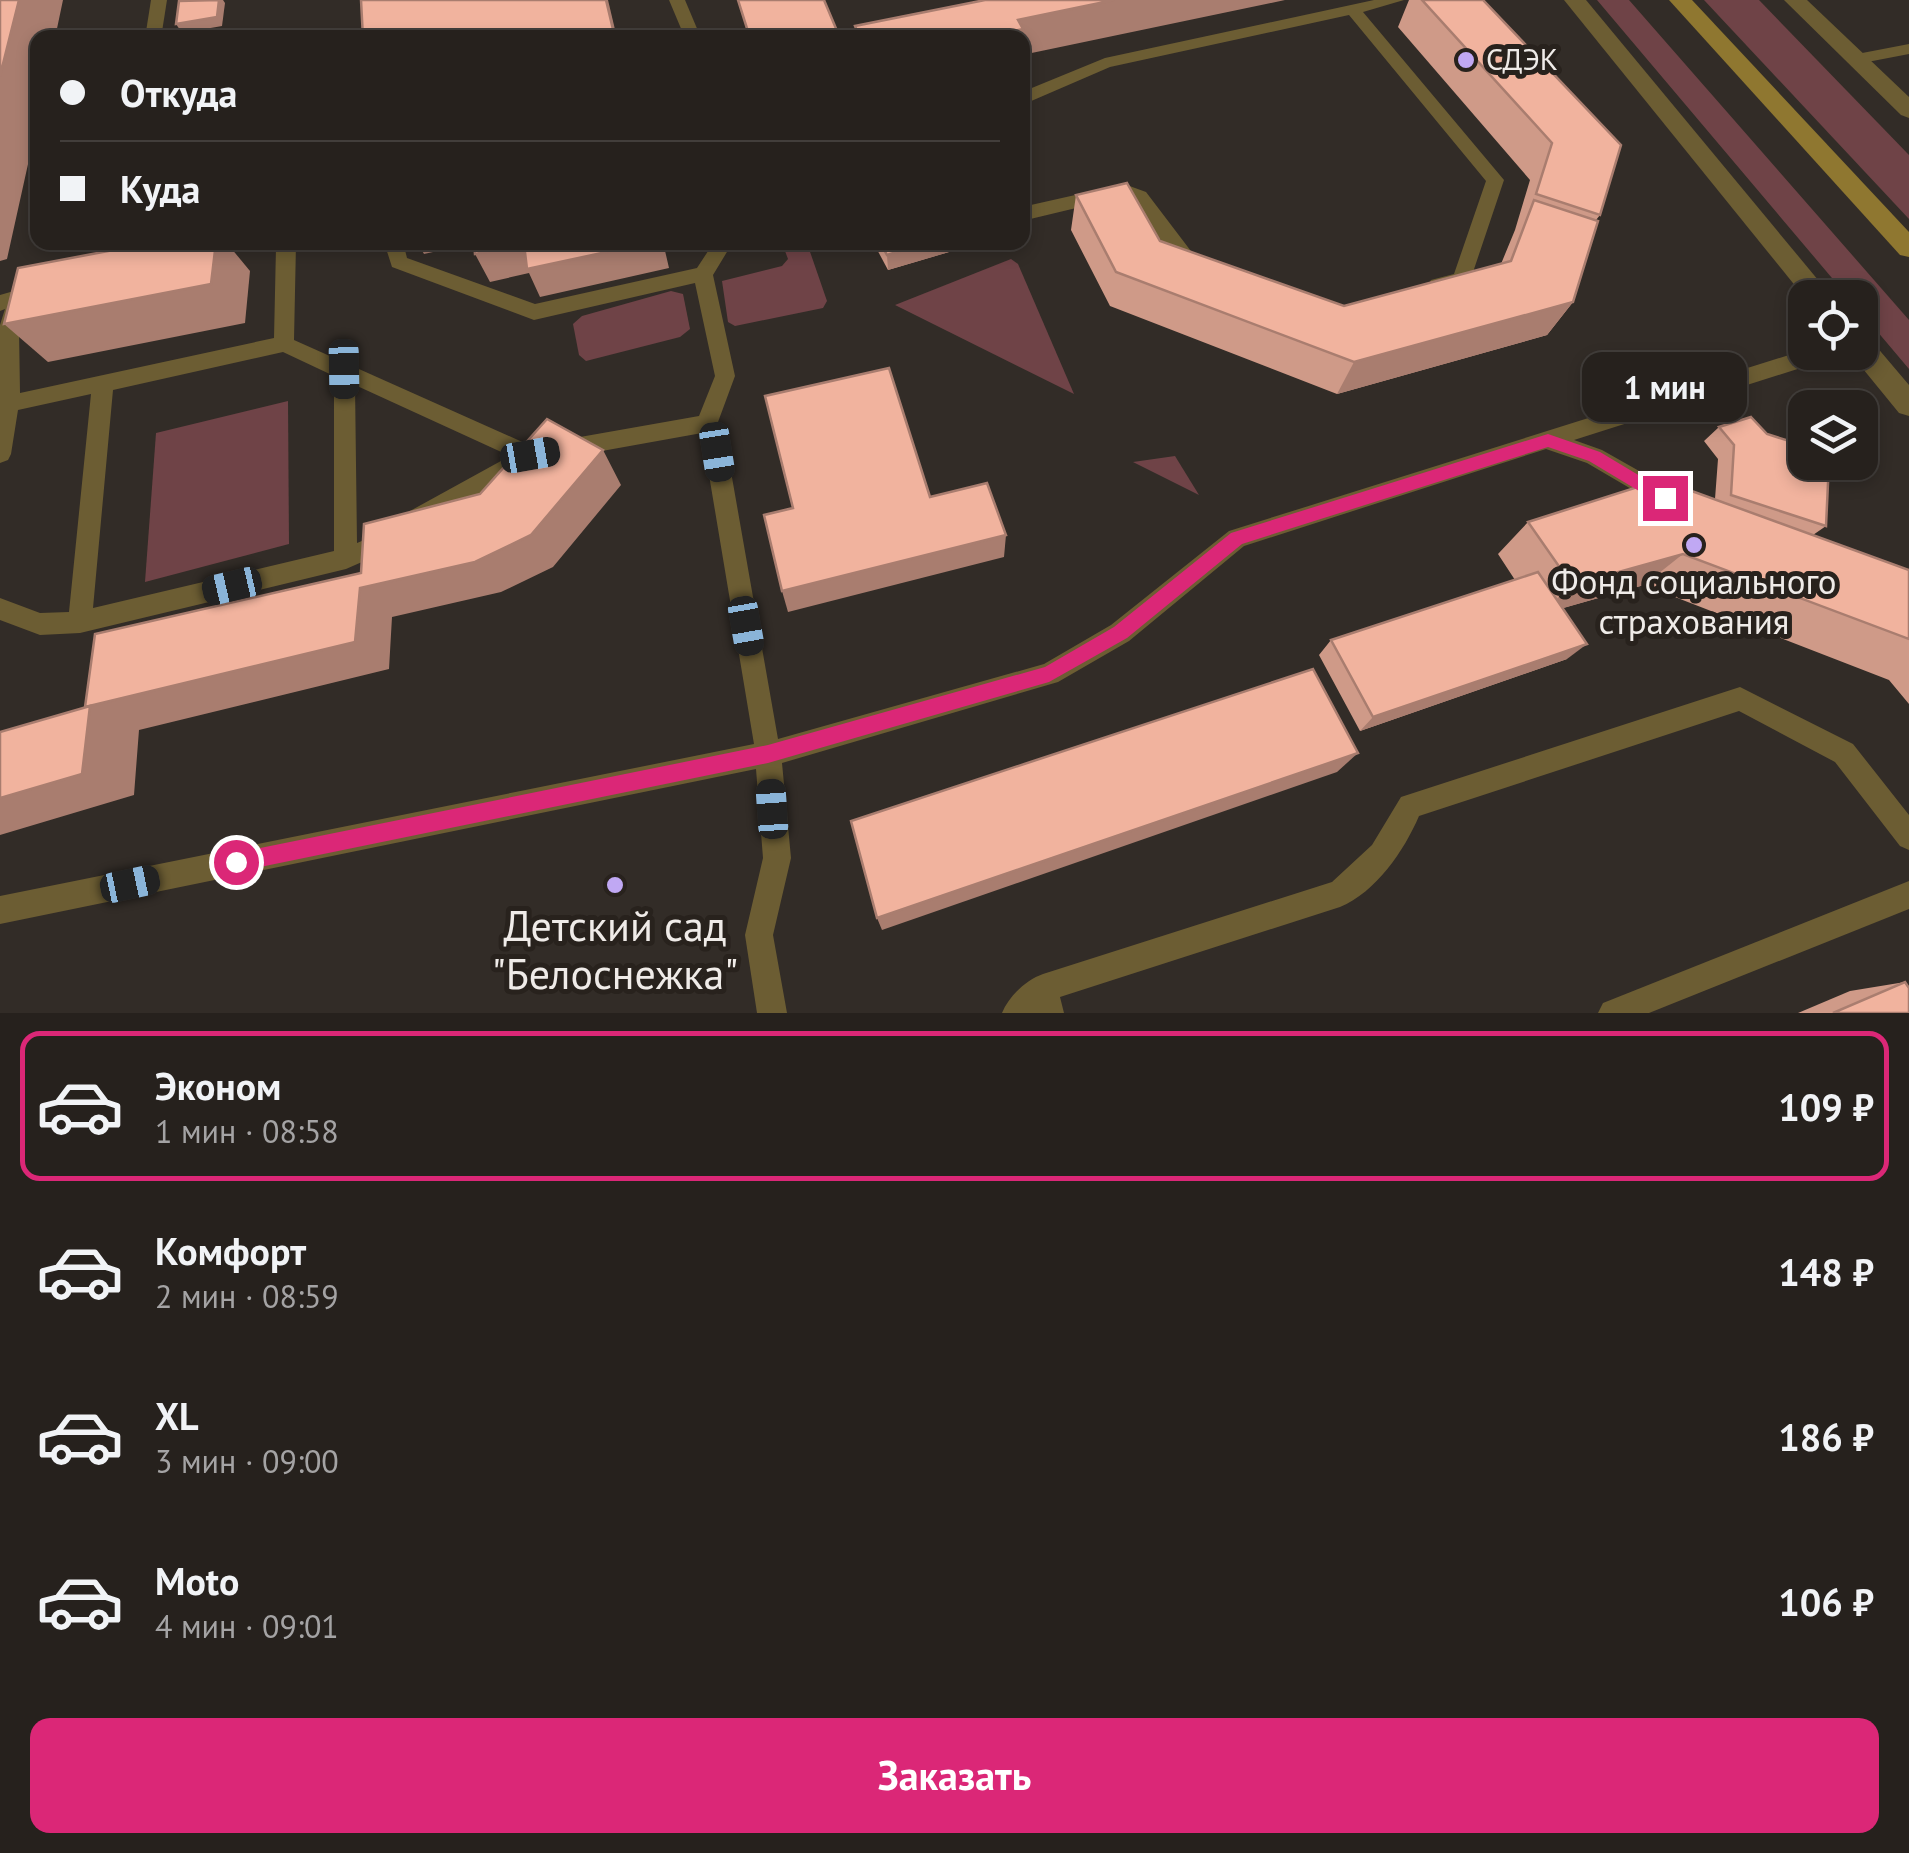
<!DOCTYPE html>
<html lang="ru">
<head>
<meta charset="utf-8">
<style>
  :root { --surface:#26211d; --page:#2e2926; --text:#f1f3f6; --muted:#a4a3a4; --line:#423e3b; --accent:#db2777 }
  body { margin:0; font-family:"PT Sans",sans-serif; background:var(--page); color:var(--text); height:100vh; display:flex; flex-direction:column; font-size:38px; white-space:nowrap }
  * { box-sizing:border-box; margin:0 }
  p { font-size:32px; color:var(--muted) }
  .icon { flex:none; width:55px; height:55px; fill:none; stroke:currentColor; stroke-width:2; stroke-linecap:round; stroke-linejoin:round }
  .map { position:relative; height:1013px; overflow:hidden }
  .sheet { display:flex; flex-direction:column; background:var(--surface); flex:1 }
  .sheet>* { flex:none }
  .hud { position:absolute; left:30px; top:30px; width:1000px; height:220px; border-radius:20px; box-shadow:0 5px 15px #0003,0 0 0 2px var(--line); display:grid; align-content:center; height:220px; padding:0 30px; background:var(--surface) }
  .tools { position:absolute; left:1788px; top:280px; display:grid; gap:20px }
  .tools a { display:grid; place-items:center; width:90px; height:90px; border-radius:20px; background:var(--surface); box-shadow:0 5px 15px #0003,0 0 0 2px var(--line); font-size:50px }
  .end { position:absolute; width:45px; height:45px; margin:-22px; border:12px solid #db2777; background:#fff; box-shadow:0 0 0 5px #fff }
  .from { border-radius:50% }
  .bubble { position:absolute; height:70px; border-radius:20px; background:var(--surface); box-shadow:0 5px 15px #0003,0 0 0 2px var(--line); font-size:32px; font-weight:600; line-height:70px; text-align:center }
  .car { position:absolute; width:30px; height:60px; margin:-30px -15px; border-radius:12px; box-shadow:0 0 8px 2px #0007; background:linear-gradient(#222 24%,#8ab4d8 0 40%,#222 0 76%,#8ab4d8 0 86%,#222 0) }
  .hud b { display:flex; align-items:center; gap:35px; height:95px; font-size:38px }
  .hud b+b { border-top:2px solid var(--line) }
  .hud i { width:25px; height:25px; background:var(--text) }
  ul { padding:18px 0 0; list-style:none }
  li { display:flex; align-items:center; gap:30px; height:150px; margin:0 20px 15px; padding:0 10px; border:5px solid transparent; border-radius:20px }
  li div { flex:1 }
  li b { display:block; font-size:38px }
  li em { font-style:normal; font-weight:600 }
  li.current { border-color:var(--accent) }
  li>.icon { width:90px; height:90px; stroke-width:1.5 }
  .primary-button { display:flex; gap:20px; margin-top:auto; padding:20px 30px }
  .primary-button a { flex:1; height:115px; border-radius:20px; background:var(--accent); color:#fff; font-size:40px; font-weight:600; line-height:115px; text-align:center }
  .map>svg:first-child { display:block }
  .green { fill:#6f4347 }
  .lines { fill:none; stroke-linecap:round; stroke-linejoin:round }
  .lane { fill:#6c5d33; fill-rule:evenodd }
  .street { fill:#6c5d33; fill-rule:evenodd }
  .secondary { fill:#8f7730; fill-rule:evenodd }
  .wall { fill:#cf9a88 }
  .shaded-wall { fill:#a97d6f }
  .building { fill:#f1b39e; stroke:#a97d6f; stroke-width:2.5 }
  .route { fill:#db2777 }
  .poi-dot { fill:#c0a8f3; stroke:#28221d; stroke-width:4 }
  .labels { text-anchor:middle; stroke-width:10; stroke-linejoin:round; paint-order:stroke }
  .far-poi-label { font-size:30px; fill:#efebe8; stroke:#28221d; text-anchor:start }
  .poi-label { font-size:35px; fill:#efebe8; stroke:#28221d }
  .near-poi-label { font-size:42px; fill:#efebe8; stroke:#28221d }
</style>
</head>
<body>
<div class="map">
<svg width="1909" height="1013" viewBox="0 0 1909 1013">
  <rect width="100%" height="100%" fill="#322c27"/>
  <!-- green -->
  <g class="green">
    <path d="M1597,0H1629L1909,320V369L1860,311V298L1848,297Z"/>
    <path d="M1704,0H1759L1909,155V219Z"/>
    <path d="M782,243H807L827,301L823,308L735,326L728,322L722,281L782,266L788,259Z"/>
    <path d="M1011,259L1018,264L1074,394L895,305Z"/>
    <path d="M671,291L683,294L690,329L680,337L586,361L579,355L573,324L582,316Z"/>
    <path d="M288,401L289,544L145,582L156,433Z"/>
    <path d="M1175,456L1199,495L1133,462Z"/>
  </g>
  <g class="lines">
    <!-- lane -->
    <g class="lane">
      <path d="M151,0H167L161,38H145Z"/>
      <path d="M669,0H685L701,38H685Z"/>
      <path d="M1374,0H1404L1363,12L1504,180L1469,284L1438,292L1428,285L1431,280L1454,274L1486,181L1349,15L1110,67L1022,105V92L1105,58Z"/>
      <path d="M1909,44V54L1857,64L1849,59L1857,54Z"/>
      <path d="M1124,184L1146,192L1200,263L1203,268L1200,273H1186L1132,202L1122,197L1022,221V207Z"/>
      <path d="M113,242H132L129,268L119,275L109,268Z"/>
      <path d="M273,242L296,244L294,340L538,449L541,455L538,461L426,525L418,528L410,525L407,518L410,511L510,456L355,385L357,543L388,530L396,533L399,540L396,547L346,569L80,633L40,635L0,620V598L40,613L69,612L91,394L18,410L11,454L8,460L0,463V325L5,309L0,311V295L38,284L48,291L45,296L26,302L19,329L20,393L274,338L276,247ZM283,352L334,376V551L93,608L113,390Z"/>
      <path d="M384,242H403L407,258L535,304L697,268L714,242H733L713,275L735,376L718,422L724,432L778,739L1044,664L1111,625L1229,531L1805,350L1835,352L1832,358L1574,440L1602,450L1678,493L1681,500L1678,507H1662L1587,463L1546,449L1244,546L1129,641L1058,682L782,763L791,858L773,935L787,1013H757L745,935L763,858L756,769L0,924V896L754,744L702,433L563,458L555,455L552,449L555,443L563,440L699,416L715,376L695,283L534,320L392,267Z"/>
      <path d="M1740,687L1853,744L1909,815V850L1900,846L1835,762L1739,711L1419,816C1404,851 1376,892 1340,907L1060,997L1064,1013H1002C1009,996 1026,980 1043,974L1332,882L1372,845L1401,797Z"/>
      <path d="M1909,881V909L1649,1013H1598L1603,1003Z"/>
    </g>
    <!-- street -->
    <g class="street">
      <path d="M1564,0H1586L1833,298H1805Z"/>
      <path d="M1784,0H1807L1909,97V118L1901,115Z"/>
      <path d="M1860,335L1870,339L1909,385V416L1899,413L1850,353L1860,352Z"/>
    </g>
    <!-- secondary -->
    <path class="secondary" d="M1669,0H1692L1909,232V257L1900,255Z"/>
  </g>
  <!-- wall -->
  <g class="wall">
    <path d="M1409,0H1483L1600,215L1596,220L1573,302L1547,335L1337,394L1110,306L1071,230L1076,195L1160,241L1344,306L1501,264L1515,230L1530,180L1398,27Z"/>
    <path d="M873,242H949V252L888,270Z"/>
    <path d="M1719,427L1826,526L1813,535L1909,570V704L1889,680L1644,585L1563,608L1567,659L1360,731L1319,655L1331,640L1515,580L1498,554L1528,522L1715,499L1718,459L1704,441Z"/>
    <path d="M1905,982L1909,1013H1798L1850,991Z"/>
  </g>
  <!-- shaded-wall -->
  <g class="shaded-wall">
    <path d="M19,0H63L55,38H38V119L7,259L0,261V76Z"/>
    <path d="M219,0H223L225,3L222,26L182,33L176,24Z"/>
    <path d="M606,0H608L617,38H615Z"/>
    <path d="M1114,0H1285L1022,55V38H980L1018,20Z"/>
    <path d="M216,242H226L250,271L245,323L48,362L4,324Z"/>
    <path d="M417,242H478L424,254Z"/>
    <path d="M663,242L669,268L540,297L529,273L490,282L475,254L524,244Z"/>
    <path d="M928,242H949V252L888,270L887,255Z"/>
    <path d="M1573,302L1547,335L1337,394L1354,362Z"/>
    <path d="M603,450L621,485L553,567L501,592L392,617L389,669L139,730L134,795L0,835V798L85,707L360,588Z"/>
    <path d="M1006,535L1004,557L788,612L782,591Z"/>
    <path d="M1683,554L1644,585L1539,615L1572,585Z"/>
    <path d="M1587,644L1567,659L1360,731L1373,717Z"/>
    <path d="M1358,753L1337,772L882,930L877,918Z"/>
  </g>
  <!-- building -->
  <g class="building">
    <path d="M0,0H19L0,76Z"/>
    <path d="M219,0L217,17L176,24L179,1Z"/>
    <path d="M361,0H606L615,38H363Z"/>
    <path d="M738,0H824L840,38H750Z"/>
    <path d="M985,0H1114L1018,20L1023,29L980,38H860L855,26Z"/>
    <path d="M1422,0H1483L1621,145L1600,215L1536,194L1552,143Z"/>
    <path d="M1127,183L1160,241L1344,306L1511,261L1534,200L1598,221L1573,302L1354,362L1116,272L1076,195Z"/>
    <path d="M156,242H216L211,284L4,324L18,268Z"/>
    <path d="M474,242H653L527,269L524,244L475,254Z"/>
    <path d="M880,242H928L887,255Z"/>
    <path d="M889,368L930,497L987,483L1006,535L782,591L764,515L793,508L765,396Z"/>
    <path d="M1751,417L1767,434L1805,446V462H1829L1826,526L1731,495L1734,445L1719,427Z"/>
    <path d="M547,419L603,450L531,535L475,562L360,588L355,642L85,707L95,634L361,573L364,524L480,494Z"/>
    <path d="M1647,484L1689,490L1909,570V639L1683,554L1572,585L1528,522Z"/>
    <path d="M1538,572L1587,644L1373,717L1331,640Z"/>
    <path d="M1313,669L1358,753L877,918L851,821Z"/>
    <path d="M90,706L82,774L0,798V732Z"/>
    <path d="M1905,982L1909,988V1013H1833Z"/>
  </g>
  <!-- route -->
  <path class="route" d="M1548,434L1600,452L1670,494V503H1659L1589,461L1548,447L1242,544L1127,638L1049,682L768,763L236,872L226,862L236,853L768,745L1045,667L1114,627L1231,533Z"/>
  <!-- markers -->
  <g class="poi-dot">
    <circle cx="1466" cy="60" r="10"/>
    <circle cx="1694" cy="545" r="10"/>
    <circle cx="615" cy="885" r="10"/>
  </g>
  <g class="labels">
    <!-- far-poi labels -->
    <g class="far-poi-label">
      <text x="1486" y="70">СДЭК</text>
    </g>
    <!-- poi labels -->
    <g class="poi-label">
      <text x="1694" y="594">Фонд социального<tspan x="1694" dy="40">страхования</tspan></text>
    </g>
    <!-- near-poi labels -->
    <g class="near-poi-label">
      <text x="615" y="941">Детский сад<tspan x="615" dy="48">"Белоснежка"</tspan></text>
    </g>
  </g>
</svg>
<div class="tools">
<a><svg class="icon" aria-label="locate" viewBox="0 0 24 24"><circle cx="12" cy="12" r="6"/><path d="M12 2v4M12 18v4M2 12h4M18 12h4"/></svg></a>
<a><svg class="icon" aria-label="layers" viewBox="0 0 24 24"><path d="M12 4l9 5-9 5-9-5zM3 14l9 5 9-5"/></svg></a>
</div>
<i class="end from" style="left:236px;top:862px"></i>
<i class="end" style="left:1665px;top:498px"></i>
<div class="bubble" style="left:1582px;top:352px;width:165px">1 мин</div>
<i class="car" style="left:344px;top:369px;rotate:179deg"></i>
<i class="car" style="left:717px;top:452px;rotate:171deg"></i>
<i class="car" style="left:530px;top:455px;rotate:80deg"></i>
<i class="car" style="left:232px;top:586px;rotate:257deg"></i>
<i class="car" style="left:746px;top:626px;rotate:170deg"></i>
<i class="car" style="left:772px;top:809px;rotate:356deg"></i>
<i class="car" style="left:130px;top:884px;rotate:78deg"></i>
<div class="hud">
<b><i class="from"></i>Откуда</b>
<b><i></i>Куда</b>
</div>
</div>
<section class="sheet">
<ul>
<li class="current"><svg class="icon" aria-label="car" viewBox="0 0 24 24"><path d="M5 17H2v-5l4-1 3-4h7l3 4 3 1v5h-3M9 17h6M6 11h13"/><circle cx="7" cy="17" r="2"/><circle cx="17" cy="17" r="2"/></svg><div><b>Эконом</b><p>1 мин · 08:58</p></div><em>109 ₽</em></li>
<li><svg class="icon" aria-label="car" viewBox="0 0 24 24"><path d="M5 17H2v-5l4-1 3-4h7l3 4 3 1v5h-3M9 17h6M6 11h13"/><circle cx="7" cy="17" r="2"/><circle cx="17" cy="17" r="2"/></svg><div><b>Комфорт</b><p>2 мин · 08:59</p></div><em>148 ₽</em></li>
<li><svg class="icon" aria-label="car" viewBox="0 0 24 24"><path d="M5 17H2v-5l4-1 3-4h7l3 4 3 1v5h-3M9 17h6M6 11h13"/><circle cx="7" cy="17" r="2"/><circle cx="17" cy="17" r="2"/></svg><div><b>XL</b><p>3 мин · 09:00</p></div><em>186 ₽</em></li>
<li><svg class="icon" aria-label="car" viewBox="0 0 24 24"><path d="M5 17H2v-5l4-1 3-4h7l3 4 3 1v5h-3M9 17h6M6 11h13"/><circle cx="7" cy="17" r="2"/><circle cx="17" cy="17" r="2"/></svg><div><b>Moto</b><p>4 мин · 09:01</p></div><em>106 ₽</em></li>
</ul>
<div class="primary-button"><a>Заказать</a></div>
</section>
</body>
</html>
